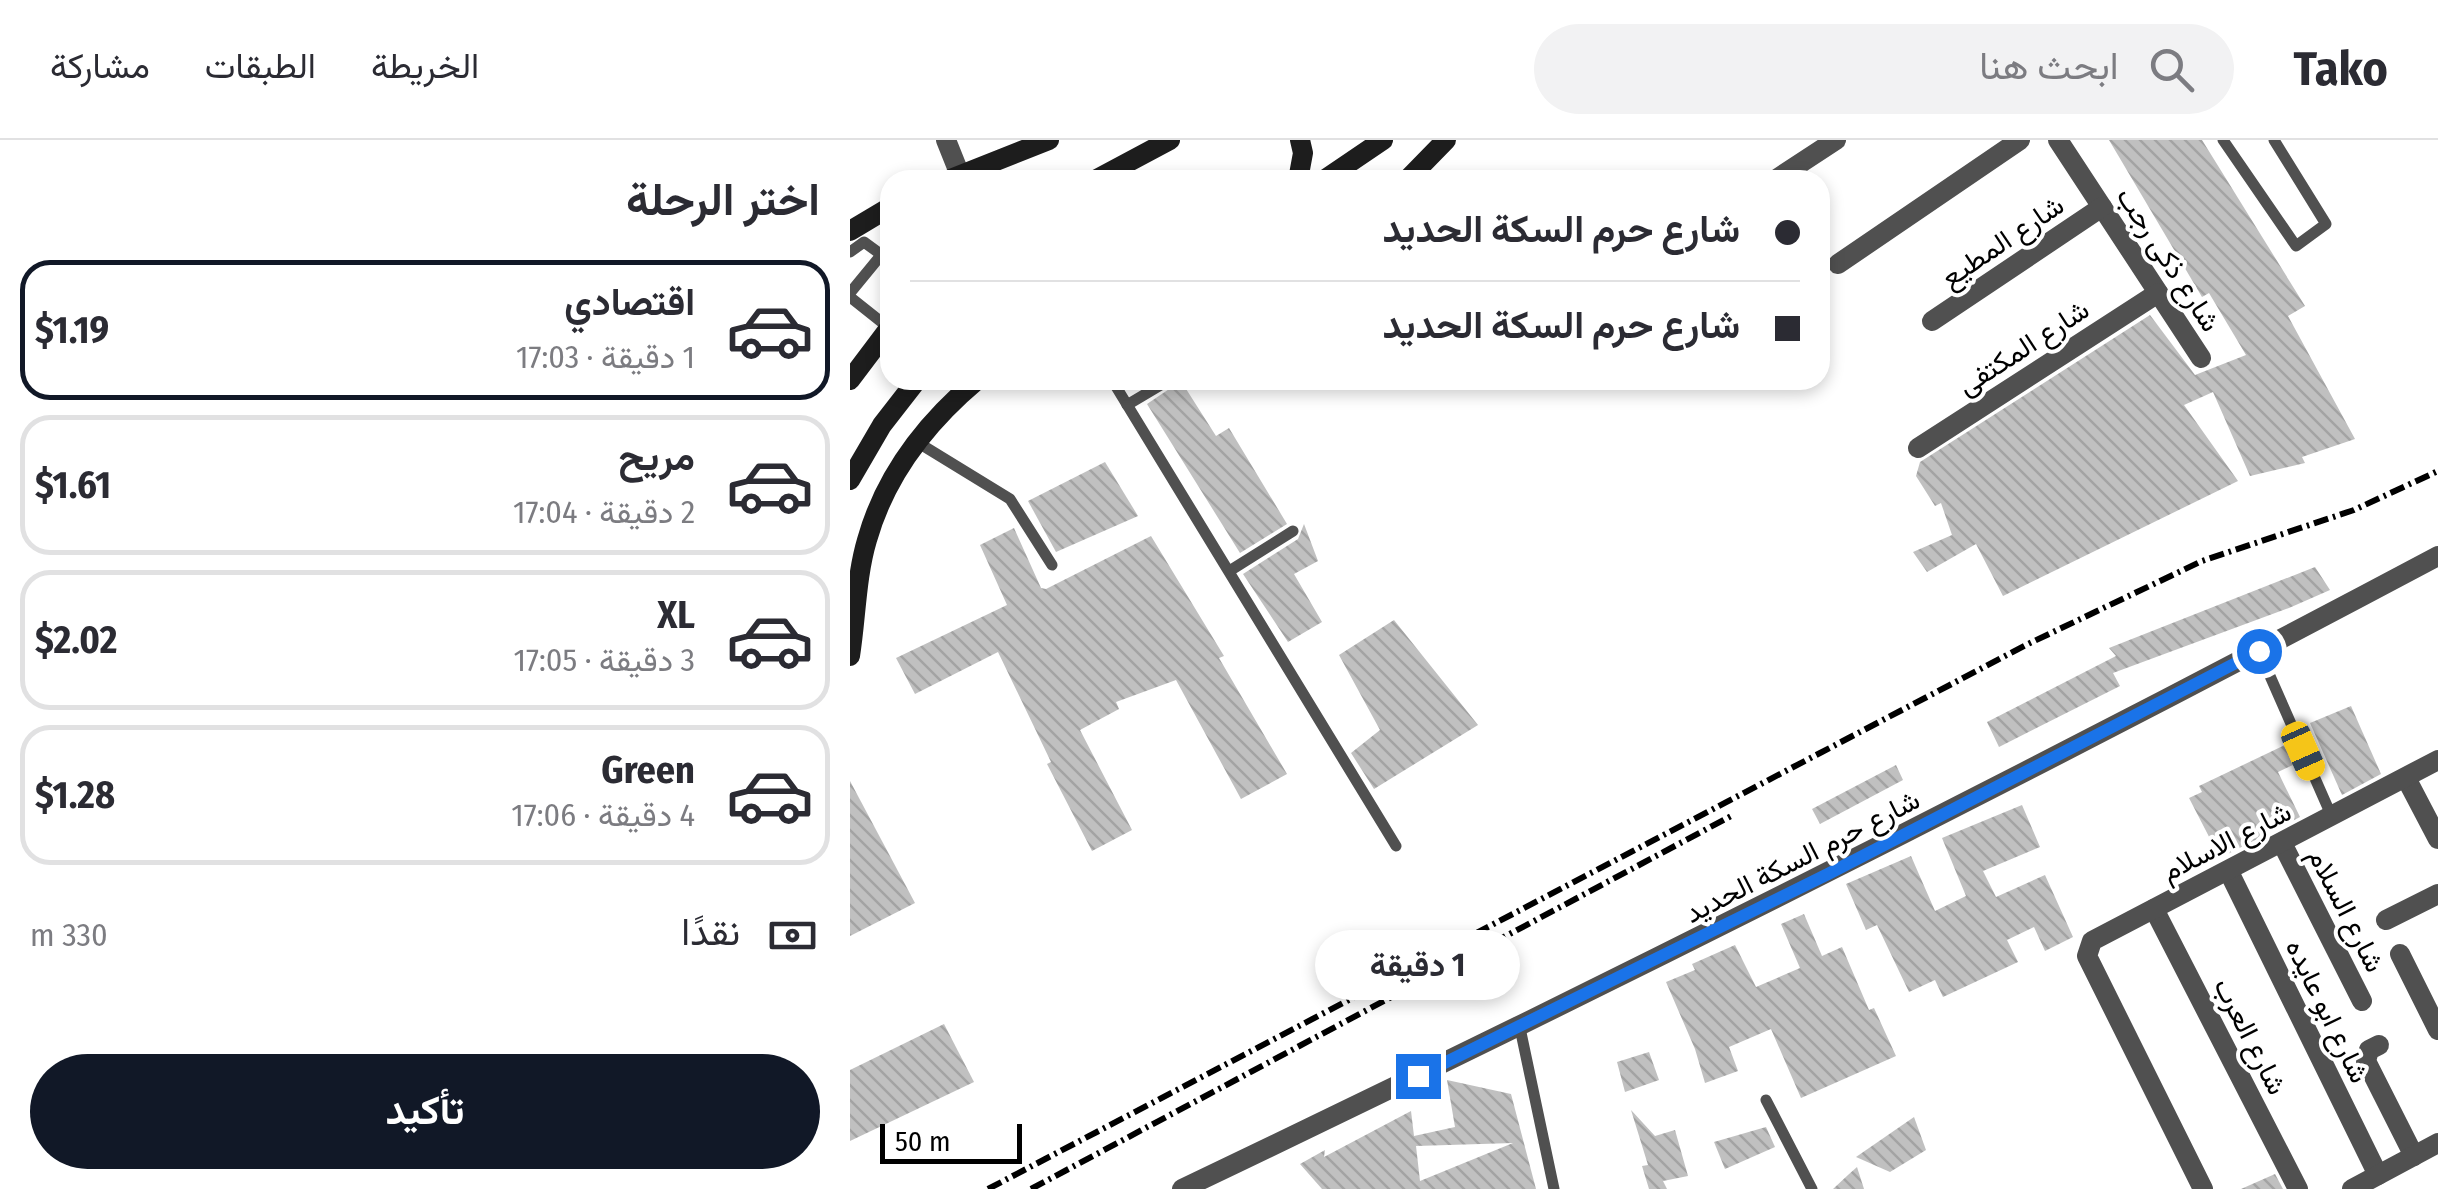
<!DOCTYPE html>
<html lang="ar">
<head>
<meta charset="utf-8">
<style>
  :root { --surface:#fff; --page:#f2f2f3; --text:#2b2b33; --muted:#7c7c81; --line:#e1e1e2; --accent:#111827 }
  body { margin:0; font-family:"Fira Sans Condensed",Vazirmatn,sans-serif; background:var(--page); color:var(--text); direction:rtl; height:100vh; display:flex; flex-direction:column; font-size:38px; white-space:nowrap }
  * { box-sizing:border-box; margin:0 }
  p { font-size:32px; color:var(--muted) }
  .icon { flex:none; width:55px; height:55px; fill:none; stroke:currentColor; stroke-width:2; stroke-linecap:round; stroke-linejoin:round }
  .map { position:relative; flex:1; overflow:hidden; direction:ltr }
  .panel { display:flex; flex-direction:column; background:var(--surface); width:850px }
  .panel>* { flex:none }
  .hud { position:absolute; left:30px; top:30px; width:950px; height:220px; border-radius:30px; box-shadow:0 5px 15px #0003; direction:rtl; display:grid; align-content:center; height:220px; padding:0 30px; background:var(--surface) }
  .scale { position:absolute; left:30px; bottom:25px; width:142px; box-sizing:border-box; padding-left:10px; border:5px solid #000; border-top:0; font-size:28px; line-height:35px; white-space:nowrap; color:#000; -webkit-text-stroke:8px #fff; paint-order:stroke }
  .end { position:absolute; width:45px; height:45px; margin:-22px; border:12px solid #1a73e8; background:#fff; box-shadow:0 0 0 5px #fff }
  .from { border-radius:50% }
  .bubble { position:absolute; height:70px; border-radius:35px; background:var(--surface); box-shadow:0 5px 15px #0003; font-size:32px; font-weight:700; line-height:70px; text-align:center; direction:rtl }
  .car { position:absolute; width:30px; height:60px; margin:-30px -15px; border-radius:12px; box-shadow:0 0 8px 2px #0007; background:linear-gradient(#f5c518 24%,#345 0 40%,#f5c518 0 76%,#345 0 86%,#f5c518 0) }
  .hud b { display:flex; align-items:center; gap:35px; height:95px; font-size:38px }
  .hud b+b { border-top:2px solid var(--line) }
  .hud i { width:25px; height:25px; background:var(--text) }
  ul { padding:0; list-style:none }
  li { display:flex; align-items:center; gap:30px; height:140px; margin:0 20px 15px; padding:0 10px; border:5px solid var(--line); border-radius:30px }
  li div { flex:1 }
  li b { display:block; font-size:38px }
  li em { font-style:normal; font-weight:700 }
  li.on { border-color:var(--accent) }
  li>.icon { width:90px; height:90px; stroke-width:1.5 }
  h2 { padding:0 30px; font-size:45px; line-height:120px }
  .pay { display:flex; align-items:center; gap:25px; height:110px; padding:0 30px; font-size:38px }
  .pay p { margin-inline-start:auto }
  .cta { display:flex; gap:20px; margin-top:auto; padding:20px 30px }
  .cta a { flex:1; height:115px; border-radius:60px; background:var(--accent); color:#fff; font-size:40px; font-weight:700; line-height:115px; text-align:center }
  header { display:flex; align-items:center; gap:60px; box-sizing:border-box; height:140px; padding:0 50px; background:var(--surface); border-bottom:2px solid var(--line) }
  header strong { font-size:48px }
  nav { display:flex; gap:55px; margin-inline-start:auto; font-size:35px }
  .search { width:700px; height:90px; background:var(--page); display:flex; align-items:center; gap:25px; box-sizing:border-box; padding:0 35px; border-radius:55px; color:var(--muted); font-size:38px }
  main { display:flex; flex:1; min-height:0 }
  .map>svg:first-child { display:block }
  .building { fill:url(#building-back-hatch); fill-rule:evenodd }
  .lines { fill:none; stroke-linecap:round; stroke-linejoin:round }
  .lane { stroke:#505050; stroke-width:11 }
  .street { stroke:#505050; stroke-width:20 }
  .secondary { stroke:#1d1d1d; stroke-width:20 }
  .rail { stroke:#000; stroke-width:6; stroke-dasharray:15 5 2.5 5; stroke-linecap:butt }
  .route { stroke:#1a73e8; stroke-width:12 }
  .labels { text-anchor:middle; stroke-width:8; stroke-linejoin:round; paint-order:stroke }
  .street-label { font-size:28px; fill:#000; stroke:#fff }
</style>
</head>
<body>
<header>
<strong>Tako</strong>
<div class="search"><svg class="icon" aria-label="search" viewBox="0 0 24 24"><circle cx="10" cy="10" r="6"/><path d="M15 15l6 6"/></svg>ابحث هنا</div>
<nav><a>الخريطة</a><a>الطبقات</a><a>مشاركة</a></nav>
</header>
<main>
<div class="map">
<svg width="1588" height="1049" viewBox="0 0 1588 1049">
  <defs>
    <pattern id="building-back-hatch" width="6" height="6" patternUnits="userSpaceOnUse" patternTransform="scale(2.5)"><rect width="6" height="6" fill="#c0c0c0"/><path d="M-1 5l2 2M0 0l6 6M5-1l2 2" fill="none" stroke="#a3a3a3"/></pattern>
  </defs>
  <rect width="100%" height="100%" fill="#fff"/>
  <!-- building -->
  <g class="building">
    <path d="M1259,0H1352L1455,166L1438,176L1505,299L1452,317L1455,323L1400,336L1363,252L1334,265L1388,341L1153,456L1126,404L1077,432L1063,412L1102,395L1091,363L1085,366L1066,336L1070,322L1300,175L1345,235L1396,215L1359,153L1352,157Z"/>
    <path d="M331,241L366,296L379,288L437,384L390,413L297,264Z"/>
    <path d="M255,322L288,376L206,412L178,361Z"/>
    <path d="M454,384L468,421L444,434L472,482L438,502L393,434L448,399Z"/>
    <path d="M164,388L191,448L196,449L301,396L374,516L369,518L437,634L391,659L326,540L266,562L269,569L230,590L282,690L242,711L197,624L201,622L148,512L65,554L46,518L157,465L130,405Z"/>
    <path d="M1465,427L1480,450L1439,468L1263,533L1270,546L1149,607L1137,582L1266,516L1259,508Z"/>
    <path d="M544,480L628,585L524,649L501,613L530,590L489,515Z"/>
    <path d="M1501,566L1531,634L1492,655L1460,583Z"/>
    <path d="M1437,604L1447,623L1428,632L1450,677L1370,718L1339,658L1352,652L1349,646Z"/>
    <path d="M1046,625L1053,640L970,684L962,669Z"/>
    <path d="M0,641L65,763L0,796Z"/>
    <path d="M1172,665L1190,707L1133,731L1146,757L1195,735L1223,797L1195,811L1184,787L1157,800L1168,822L1093,857L1085,840L1059,852L1027,785L1016,790L996,744L1061,716L1085,771L1116,756L1092,698Z"/>
    <path d="M954,774L972,816L992,807L1019,870L1024,868L1046,916L951,958L921,889L879,907L888,931L855,943L845,909L816,842L845,830L842,824L885,805L906,847L950,828L931,784Z"/>
    <path d="M94,884L124,942L0,1001V930Z"/>
    <path d="M799,912L809,940L775,952L767,922Z"/>
    <path d="M597,940L661,954L686,1049H472L450,1024L475,1010L474,1017L561,971L564,996L605,987ZM663,1003L570,1041L566,1006Z"/>
    <path d="M781,970L805,996L825,990L838,1036L813,1041L817,1049H799L792,1026L798,1025Z"/>
    <path d="M1064,977L1076,1010L1040,1032L1006,1017Z"/>
    <path d="M916,987L925,1007L875,1029L864,1002Z"/>
    <path d="M1007,1027L1014,1049H983L998,1035Z"/>
    <path d="M1425,1034L1433,1049H1391Z"/>
  </g>
  <g class="lines">
    <!-- lane -->
    <g class="lane">
      <path d="M1373,0L1446,106L1476,84L1424,0"/>
      <path d="M0,112L14,102L40,121"/>
      <path d="M0,153L32,114"/>
      <path d="M0,157L39,188"/>
      <path d="M262,240L546,706"/>
      <path d="M277,265L319,240"/>
      <path d="M67,302L160,359L202,425"/>
      <path d="M381,430L443,391"/>
      <path d="M1409,511L1482,677"/>
      <path d="M670,888L704,1049"/>
      <path d="M916,960L962,1049"/>
    </g>
    <!-- street -->
    <g class="street">
      <path d="M96,0L110,35"/>
      <path d="M1208,0L1351,218"/>
      <path d="M925,40L986,0"/>
      <path d="M988,124L1170,0"/>
      <path d="M1082,181L1252,67"/>
      <path d="M1068,308L1308,153"/>
      <path d="M1556,638L1588,699"/>
      <path d="M1432,703L1512,861"/>
      <path d="M1379,732L1528,1035"/>
      <path d="M1304,769L1448,1049"/>
      <path d="M1536,780L1588,754"/>
      <path d="M1550,814L1588,890"/>
      <path d="M1529,905L1519,910L1516,921L1564,1016"/>
      <path d="M332,1049C755,847 1174,636 1588,416"/>
      <path d="M1353,1049L1237,816L1242,801L1588,620"/>
      <path d="M1502,1049L1588,1003"/>
    </g>
    <!-- secondary -->
    <g class="secondary">
      <path d="M98,40L199,0"/>
      <path d="M245,40L320,0"/>
      <path d="M448,40L453,13L450,0"/>
      <path d="M474,40L533,0"/>
      <path d="M557,40L596,0"/>
      <path d="M0,91L40,67"/>
      <path d="M0,240L40,187"/>
      <path d="M0,340L32,285L67,240"/>
      <path d="M0,516C6,478 6,437 17,400C35,336 77,282 127,240"/>
    </g>
    <!-- rail -->
    <g class="rail">
      <path d="M138,1049L1178,504L1352,421L1504,370L1588,331"/>
      <path d="M181,1049L883,675"/>
    </g>
  </g>
  <g class="lines">
    <!-- route -->
    <path class="route" d="M568,936L978,734L1409,511"/>
  </g>
  <g class="labels">
    <!-- street labels -->
    <g class="street-label">
      <text transform="translate(1152 101) rotate(-34)" y="10">شارع المطيع</text>
      <text transform="translate(1319 119) rotate(57)" y="10">شارع ذكى رجب</text>
      <text transform="translate(1173 207) rotate(-33)" y="10">شارع المكتفى</text>
      <text transform="translate(1376 701) rotate(-27)" y="10">شارع الاسلام</text>
      <text transform="translate(952 716) rotate(-27)" y="10">شارع حرم السكة الحديد</text>
      <text transform="translate(1497 770) rotate(63)" y="10">شارع السلام</text>
      <text transform="translate(1478 871) rotate(64)" y="10">شارع ابو عايده</text>
      <text transform="translate(1401 896) rotate(63)" y="10">شارع العرب</text>
    </g>
  </g>
</svg>
<div class="scale">50 m</div>
<i class="end from" style="left:1409px;top:511px"></i>
<i class="end" style="left:568px;top:936px"></i>
<div class="bubble" style="left:465px;top:790px;width:205px">1 دقيقة</div>
<i class="car" style="left:1453px;top:611px;rotate:156deg"></i>
<div class="hud">
<b><i class="from"></i>شارع حرم السكة الحديد</b>
<b><i></i>شارع حرم السكة الحديد</b>
</div>
</div>
<section class="panel">
<h2>اختر الرحلة</h2>
<ul>
<li class="on"><svg class="icon" aria-label="car" viewBox="0 0 24 24"><path d="M5 17H2v-5l4-1 3-4h7l3 4 3 1v5h-3M9 17h6M6 11h13"/><circle cx="7" cy="17" r="2"/><circle cx="17" cy="17" r="2"/></svg><div><b>اقتصادي</b><p>1 دقيقة · 17:03</p></div><em>$1.19</em></li>
<li><svg class="icon" aria-label="car" viewBox="0 0 24 24"><path d="M5 17H2v-5l4-1 3-4h7l3 4 3 1v5h-3M9 17h6M6 11h13"/><circle cx="7" cy="17" r="2"/><circle cx="17" cy="17" r="2"/></svg><div><b>مريح</b><p>2 دقيقة · 17:04</p></div><em>$1.61</em></li>
<li><svg class="icon" aria-label="car" viewBox="0 0 24 24"><path d="M5 17H2v-5l4-1 3-4h7l3 4 3 1v5h-3M9 17h6M6 11h13"/><circle cx="7" cy="17" r="2"/><circle cx="17" cy="17" r="2"/></svg><div><b>XL</b><p>3 دقيقة · 17:05</p></div><em>$2.02</em></li>
<li><svg class="icon" aria-label="car" viewBox="0 0 24 24"><path d="M5 17H2v-5l4-1 3-4h7l3 4 3 1v5h-3M9 17h6M6 11h13"/><circle cx="7" cy="17" r="2"/><circle cx="17" cy="17" r="2"/></svg><div><b>Green</b><p>4 دقيقة · 17:06</p></div><em>$1.28</em></li>
</ul>
<div class="pay"><svg class="icon" aria-label="cash" viewBox="0 0 24 24"><path d="M3 7h18v10H3z"/><circle cx="12" cy="12" r="2"/></svg>نقدًا<p>330 m</p></div>
<div class="cta"><a>تأكيد</a></div>
</section>
</main>
</body>
</html>
